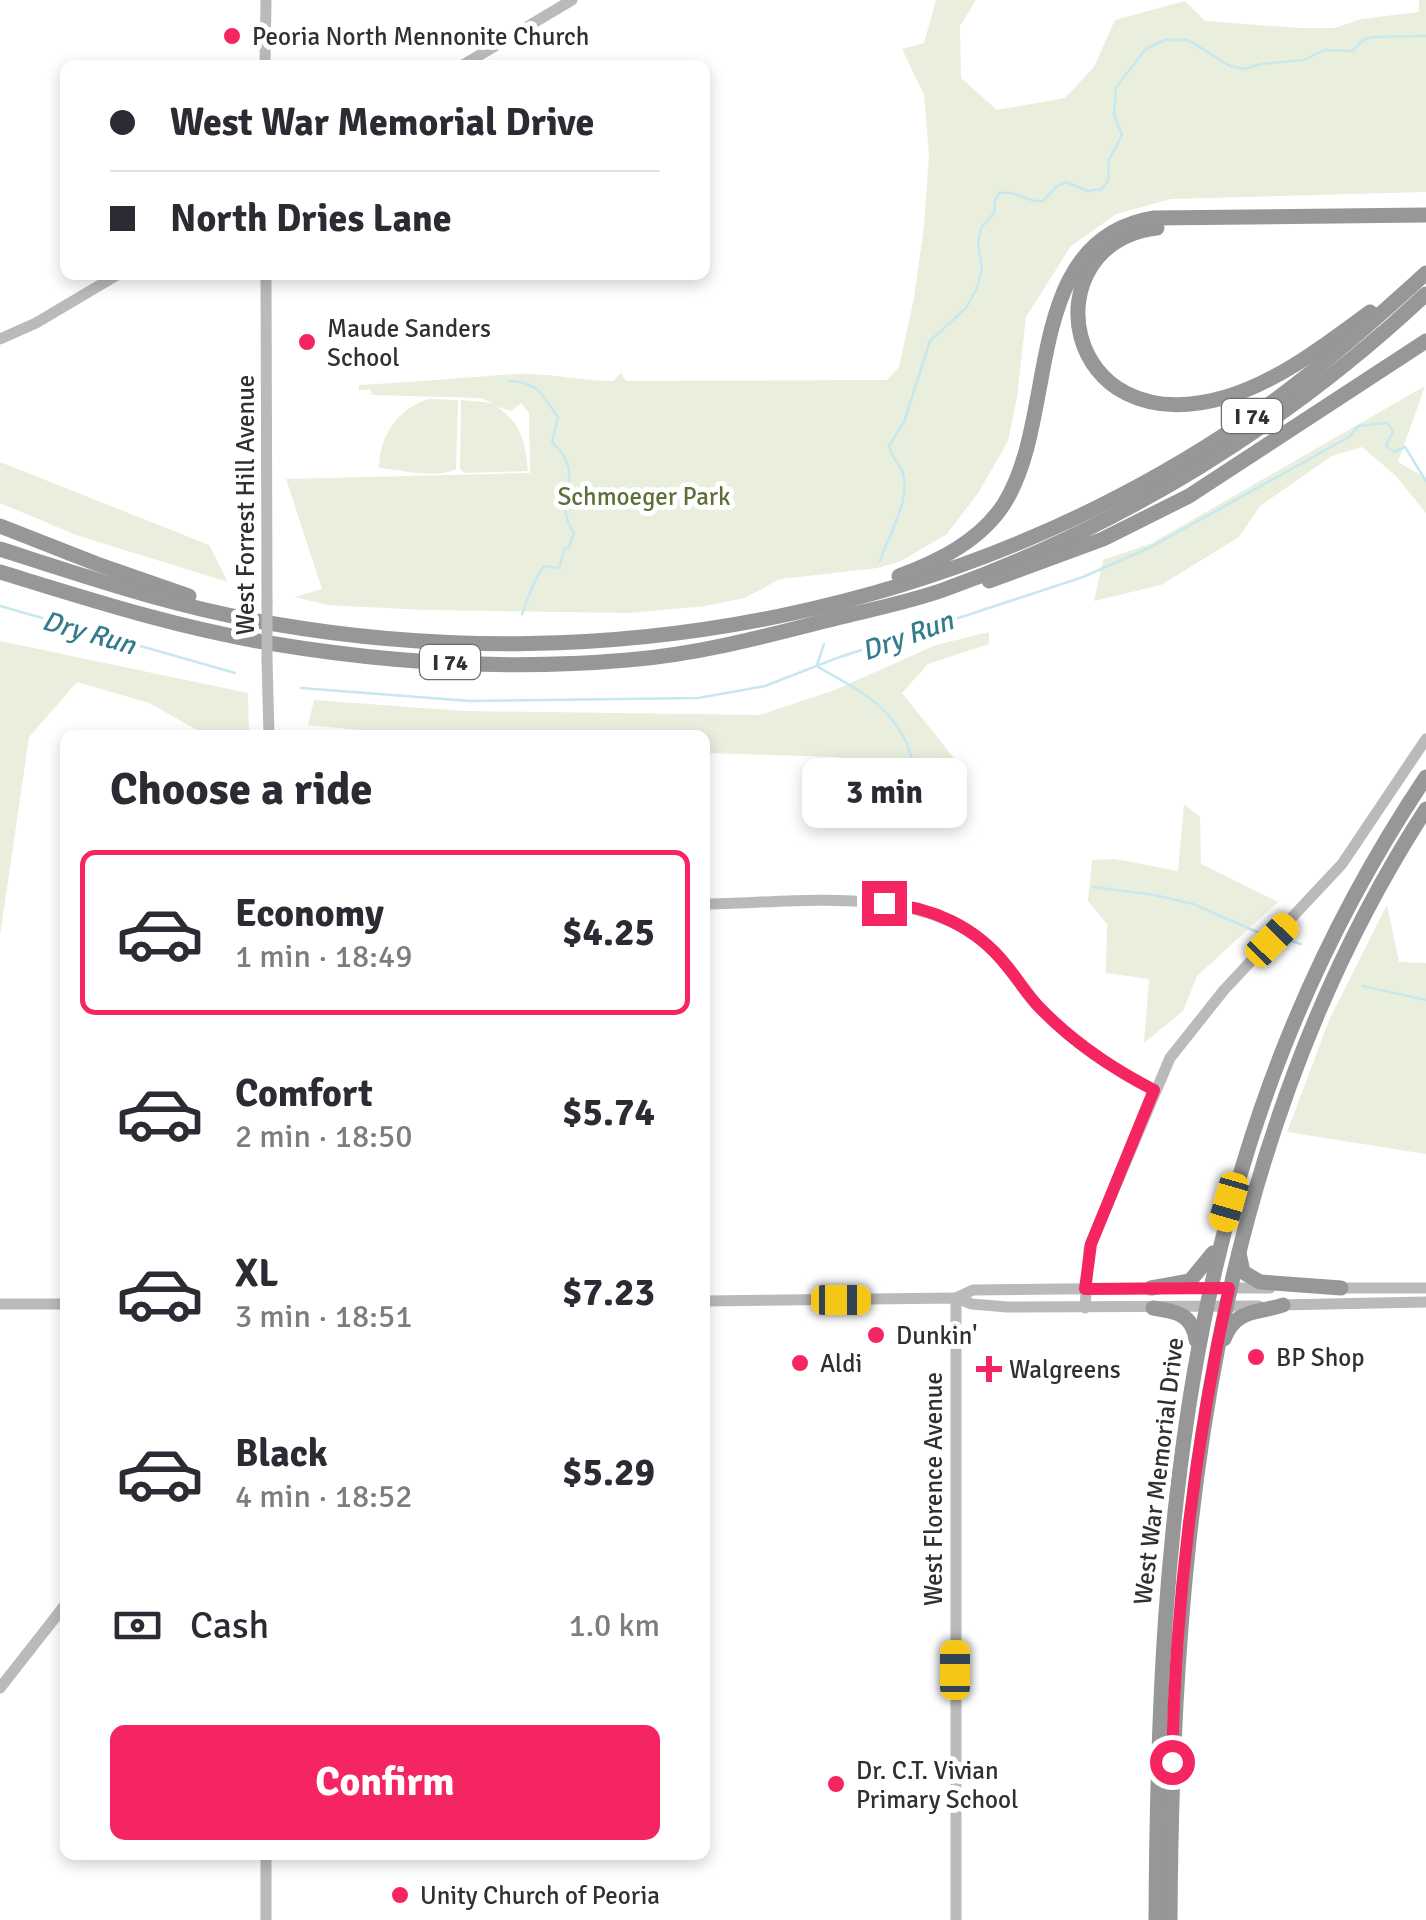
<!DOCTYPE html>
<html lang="en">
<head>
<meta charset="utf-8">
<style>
  :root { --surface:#fff; --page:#f2f2f3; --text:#2b2b33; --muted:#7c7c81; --line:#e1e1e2; --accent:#f42560 }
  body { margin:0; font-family:Signika,sans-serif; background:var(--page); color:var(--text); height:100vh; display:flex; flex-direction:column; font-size:38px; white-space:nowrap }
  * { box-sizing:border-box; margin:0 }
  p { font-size:32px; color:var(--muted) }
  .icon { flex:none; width:55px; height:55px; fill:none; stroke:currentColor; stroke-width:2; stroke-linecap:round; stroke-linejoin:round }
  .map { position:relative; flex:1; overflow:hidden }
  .side { position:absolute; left:60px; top:730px; width:650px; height:1130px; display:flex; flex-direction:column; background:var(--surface); border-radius:15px; box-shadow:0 5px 15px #0003 }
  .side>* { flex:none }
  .top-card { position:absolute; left:60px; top:60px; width:650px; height:220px; border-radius:15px; box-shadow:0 5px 15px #0003; display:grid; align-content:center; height:220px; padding:0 50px; background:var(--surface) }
  .end { position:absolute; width:45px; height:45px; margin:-22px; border:12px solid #f42560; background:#fff; box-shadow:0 0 0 5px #fff }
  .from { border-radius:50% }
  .bubble { position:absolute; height:70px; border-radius:15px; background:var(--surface); box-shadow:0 5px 15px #0003; font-size:32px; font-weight:700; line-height:70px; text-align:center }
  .car { position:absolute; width:30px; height:60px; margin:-30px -15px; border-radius:12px; box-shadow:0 0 8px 2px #0007; background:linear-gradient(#f5c518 24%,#345 0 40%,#f5c518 0 76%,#345 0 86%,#f5c518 0) }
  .top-card b { display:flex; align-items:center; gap:35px; height:95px; font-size:38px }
  .top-card b+b { border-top:2px solid var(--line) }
  .top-card i { width:25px; height:25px; background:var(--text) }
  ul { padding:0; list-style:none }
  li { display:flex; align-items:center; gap:30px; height:165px; margin:0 20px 15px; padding:0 30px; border:5px solid transparent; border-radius:15px }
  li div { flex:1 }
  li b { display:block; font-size:38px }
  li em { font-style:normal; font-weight:700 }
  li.current { border-color:var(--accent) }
  li>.icon { width:90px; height:90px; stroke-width:1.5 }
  h2 { padding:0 50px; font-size:45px; line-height:120px }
  .pay { display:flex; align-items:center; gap:25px; height:110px; padding:0 50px; font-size:38px }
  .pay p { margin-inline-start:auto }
  .primary-button { display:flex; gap:20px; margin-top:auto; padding:20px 50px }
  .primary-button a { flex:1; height:115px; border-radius:15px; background:var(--accent); color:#fff; font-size:40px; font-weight:700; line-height:115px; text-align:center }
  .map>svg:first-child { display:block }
  .green { fill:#eaeedd }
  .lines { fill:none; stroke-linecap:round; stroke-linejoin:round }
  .stream { stroke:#c7e8ef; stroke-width:2.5 }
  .secondary { stroke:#bababa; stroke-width:11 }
  .highway { stroke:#979797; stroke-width:15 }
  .secondary-bridge { stroke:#bababa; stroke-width:11 }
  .route { stroke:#f42560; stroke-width:12 }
  .poi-dot { fill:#f42560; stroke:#fff; stroke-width:4 }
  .labels { text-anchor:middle; stroke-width:10; stroke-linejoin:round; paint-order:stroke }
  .shield { fill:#fff; stroke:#6e6e6e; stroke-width:2.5 }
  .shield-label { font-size:22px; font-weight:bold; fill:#303030 }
  .poi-label { font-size:25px; fill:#303030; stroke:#fff; text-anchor:start }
  .park-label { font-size:25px; fill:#5e7039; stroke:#fff }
  .street-label { font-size:25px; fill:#303030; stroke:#fff }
  .water-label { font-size:28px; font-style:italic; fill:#327c8c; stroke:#fff }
</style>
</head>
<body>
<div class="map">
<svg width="1426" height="1920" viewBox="0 0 1426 1920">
  <rect width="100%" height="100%" fill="#fff"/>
  <!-- green -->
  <g class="green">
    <path d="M936,0H976L960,26L961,78L997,110L1065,98L1094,67L1115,20L1185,1L1205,21L1300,28H1335L1361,19L1419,12V0H1426V192L1171,199L1116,214L1071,246L1026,317L1017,397L1008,441L978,493L947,534L901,561L878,568L780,579L745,598L705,606L630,613L425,610L328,605L294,597L322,589L286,479L530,473L529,413L521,403L511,411L496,406C522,424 525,441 528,471L465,473L460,469L461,400L492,403L481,398L372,395L371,390H359V385C410,382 462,378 513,374C548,372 579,381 613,381L621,373L626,381L887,380L899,367L914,298L924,226L929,155L924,95L902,49L924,43Z"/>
    <path d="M1425,386L1398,462L1426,478V513L1395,475L1362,447L1332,456L1260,506L1239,537L1161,585L1094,601L1103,560L1152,543Z"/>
    <path d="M428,399L458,400L456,469C435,479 402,470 379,468C380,435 397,410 428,399Z"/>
    <path d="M0,462L209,545L228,582L76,535L0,503Z"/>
    <path d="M989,632V644L928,664L902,693L958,763L963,781L947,811L924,805L893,778L837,757L705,753V735H414L308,725L314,700L463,711L760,715L835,690L936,645Z"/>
    <path d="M0,641L248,693L249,735H206L149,703L77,682L29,737L0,936Z"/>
    <path d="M1184,804L1200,817L1201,864L1278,902L1197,976L1183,1011L1144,1043L1149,979L1106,973L1107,924L1088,901L1092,860L1115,859L1178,871Z"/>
    <path d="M1387,905L1399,962L1426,963V1154L1287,1132L1330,1018Z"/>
  </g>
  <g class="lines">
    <!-- stream -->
    <g class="stream">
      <path d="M509,381C539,382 542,395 558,417L552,442C590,476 550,502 574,533L569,547L565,548L559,568L544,566C537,573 526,602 522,614"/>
      <path d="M880,561C888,536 911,500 903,474C900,462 891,458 889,446L904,422L930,341L966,308L977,288L982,270L978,244L981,228L994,213L995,200L999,193C1022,191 1027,203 1043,201L1056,187L1066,182L1088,191L1102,189L1108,181L1109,160L1122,135L1114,115L1116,87L1146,49L1165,40H1188L1230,66L1246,69L1260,64L1304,60L1324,50L1352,51L1363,40L1371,37L1426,36"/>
      <path d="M0,606L235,673"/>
      <path d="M817,665L824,644"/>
      <path d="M818,667C864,693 901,710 914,766L933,774"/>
      <path d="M301,688L470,701L698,698L765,686L837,658L1083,577L1151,547L1349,437L1358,426L1387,423L1393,431L1386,446L1394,452L1405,447L1426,481"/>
      <path d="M1093,887L1155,895L1193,904L1264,935"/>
      <path d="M1287,940L1301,944"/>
      <path d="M1363,986L1426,1000"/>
    </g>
    <!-- secondary -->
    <g class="secondary">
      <path d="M265,65L266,0"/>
      <path d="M463,65L572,0"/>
      <path d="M266,275L267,601"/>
      <path d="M0,339L36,323L117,275"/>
      <path d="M267,660L269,735"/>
      <path d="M705,904C795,903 916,883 987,945C1007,962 1019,985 1036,1004C1070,1041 1110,1067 1154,1090"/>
      <path d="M1179,1288H1270"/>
      <path d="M1334,1288H1426"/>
      <path d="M956,1298L973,1290L1155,1288"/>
      <path d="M705,1301L956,1298L972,1304L1007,1307L1259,1306"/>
      <path d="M0,1304H65"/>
      <path d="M1278,1305L1426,1302"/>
      <path d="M1085,1308L1089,1248L1170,1058L1224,990L1342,864L1426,739"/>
      <path d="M0,1688L65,1605"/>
      <path d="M266,1920V1855"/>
      <path d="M956,1920V1298"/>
    </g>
    <!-- highway -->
    <g class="highway">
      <path d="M1157,228C1030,243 1058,446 1226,397C1279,381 1325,345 1370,312"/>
      <path d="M0,526L97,564L189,596"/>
      <path d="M0,549C90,578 181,609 275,624C611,682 964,612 1247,420C1311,376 1369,325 1426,273"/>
      <path d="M0,572C91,600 181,629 275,644C390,663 512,670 628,660C692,655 755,639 817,623C859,612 903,604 943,590C1122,526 1288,424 1426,294"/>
      <path d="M899,576C939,561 980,541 1004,504C1060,416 1020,240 1154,218L1426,215"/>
      <path d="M989,581L1103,539L1189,496L1426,341"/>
      <path d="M1239,1253L1243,1272L1260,1282L1341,1288"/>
      <path d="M1151,1288L1190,1281L1213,1253"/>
      <path d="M1153,1308C1175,1311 1193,1314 1196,1340"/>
      <path d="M1224,1339C1236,1308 1257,1314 1283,1305"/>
      <path d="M1156,1920C1158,1507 1189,1131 1426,777"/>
      <path d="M1170,1920C1172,1536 1212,1139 1426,809"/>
    </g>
    <!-- secondary-bridge -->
    <path class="secondary-bridge" d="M267,660V601"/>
  </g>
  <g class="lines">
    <!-- route -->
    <path class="route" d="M884,903C932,907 976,927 1006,965C1018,979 1027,995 1040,1008C1074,1043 1111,1068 1154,1090L1091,1244L1085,1289L1229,1288C1195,1444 1175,1603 1172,1762"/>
  </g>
  <!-- markers -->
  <g class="poi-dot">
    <circle cx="232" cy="36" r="10"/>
    <circle cx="307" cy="342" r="10"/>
    <circle cx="876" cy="1335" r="10"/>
    <circle cx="1256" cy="1357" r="10"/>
    <circle cx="800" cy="1363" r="10"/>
    <path d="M984 1354h10v10h10v10h-10v10h-10v-10h-10v-10h10z"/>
    <circle cx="836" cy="1784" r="10"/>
    <circle cx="400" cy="1895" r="10"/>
  </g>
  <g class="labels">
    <!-- shield labels -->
    <g class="shield">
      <rect x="1222" y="399" width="60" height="34" rx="8"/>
      <rect x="420" y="645" width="60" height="34" rx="8"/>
    </g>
    <g class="shield-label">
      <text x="1252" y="424">I 74</text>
      <text x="450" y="670">I 74</text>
    </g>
    <!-- poi labels -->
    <g class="poi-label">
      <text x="252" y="45">Peoria North Mennonite Church</text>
      <text x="327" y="337">Maude Sanders<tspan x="327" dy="29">School</tspan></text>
      <text x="896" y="1344">Dunkin'</text>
      <text x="1276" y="1366">BP Shop</text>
      <text x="820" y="1372">Aldi</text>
      <text x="1009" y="1378">Walgreens</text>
      <text x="856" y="1779">Dr. C.T. Vivian<tspan x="856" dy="29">Primary School</tspan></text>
      <text x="420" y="1904">Unity Church of Peoria</text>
    </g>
    <!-- park labels -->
    <g class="park-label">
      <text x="644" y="505">Schmoeger Park</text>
    </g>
    <!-- street labels -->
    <g class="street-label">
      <text transform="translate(245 505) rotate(-90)" y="9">West Forrest Hill Avenue</text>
      <text transform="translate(1158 1471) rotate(-83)" y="9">West War Memorial Drive</text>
      <text transform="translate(933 1489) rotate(-90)" y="9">West Florence Avenue</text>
    </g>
    <!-- water labels -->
    <g class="water-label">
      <text transform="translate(89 632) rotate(16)" y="10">Dry Run</text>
      <text transform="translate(907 635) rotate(-20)" y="10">Dry Run</text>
    </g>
  </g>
</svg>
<i class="end from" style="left:1172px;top:1762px"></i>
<i class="end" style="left:884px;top:903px"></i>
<div class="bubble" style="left:802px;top:758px;width:165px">3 min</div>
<i class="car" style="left:1272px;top:940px;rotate:44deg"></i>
<i class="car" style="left:1229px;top:1202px;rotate:196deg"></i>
<i class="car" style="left:841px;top:1300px;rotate:90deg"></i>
<i class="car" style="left:955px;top:1670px;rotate:0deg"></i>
<div class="top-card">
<b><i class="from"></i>West War Memorial Drive</b>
<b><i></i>North Dries Lane</b>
</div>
<section class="side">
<h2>Choose a ride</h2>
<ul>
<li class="current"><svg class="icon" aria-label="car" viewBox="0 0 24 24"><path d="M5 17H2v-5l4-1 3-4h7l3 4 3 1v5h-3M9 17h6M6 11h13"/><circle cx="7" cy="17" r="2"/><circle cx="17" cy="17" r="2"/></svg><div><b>Economy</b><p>1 min · 18:49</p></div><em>$4.25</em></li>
<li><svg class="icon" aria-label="car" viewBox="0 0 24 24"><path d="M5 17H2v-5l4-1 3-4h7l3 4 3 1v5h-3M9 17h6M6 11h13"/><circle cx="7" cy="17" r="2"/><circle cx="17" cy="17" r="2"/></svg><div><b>Comfort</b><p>2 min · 18:50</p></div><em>$5.74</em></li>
<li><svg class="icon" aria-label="car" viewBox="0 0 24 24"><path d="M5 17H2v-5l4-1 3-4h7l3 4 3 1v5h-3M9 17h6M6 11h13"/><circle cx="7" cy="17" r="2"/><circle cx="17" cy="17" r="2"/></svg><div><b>XL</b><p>3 min · 18:51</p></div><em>$7.23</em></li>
<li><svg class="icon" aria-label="car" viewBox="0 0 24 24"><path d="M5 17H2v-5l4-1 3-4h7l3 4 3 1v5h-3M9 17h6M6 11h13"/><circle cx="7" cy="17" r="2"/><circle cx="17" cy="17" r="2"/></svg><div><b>Black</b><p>4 min · 18:52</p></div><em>$5.29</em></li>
</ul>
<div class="pay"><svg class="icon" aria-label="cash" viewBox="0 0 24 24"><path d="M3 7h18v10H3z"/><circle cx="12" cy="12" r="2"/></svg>Cash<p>1.0 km</p></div>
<div class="primary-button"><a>Confirm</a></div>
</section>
</div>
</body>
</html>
